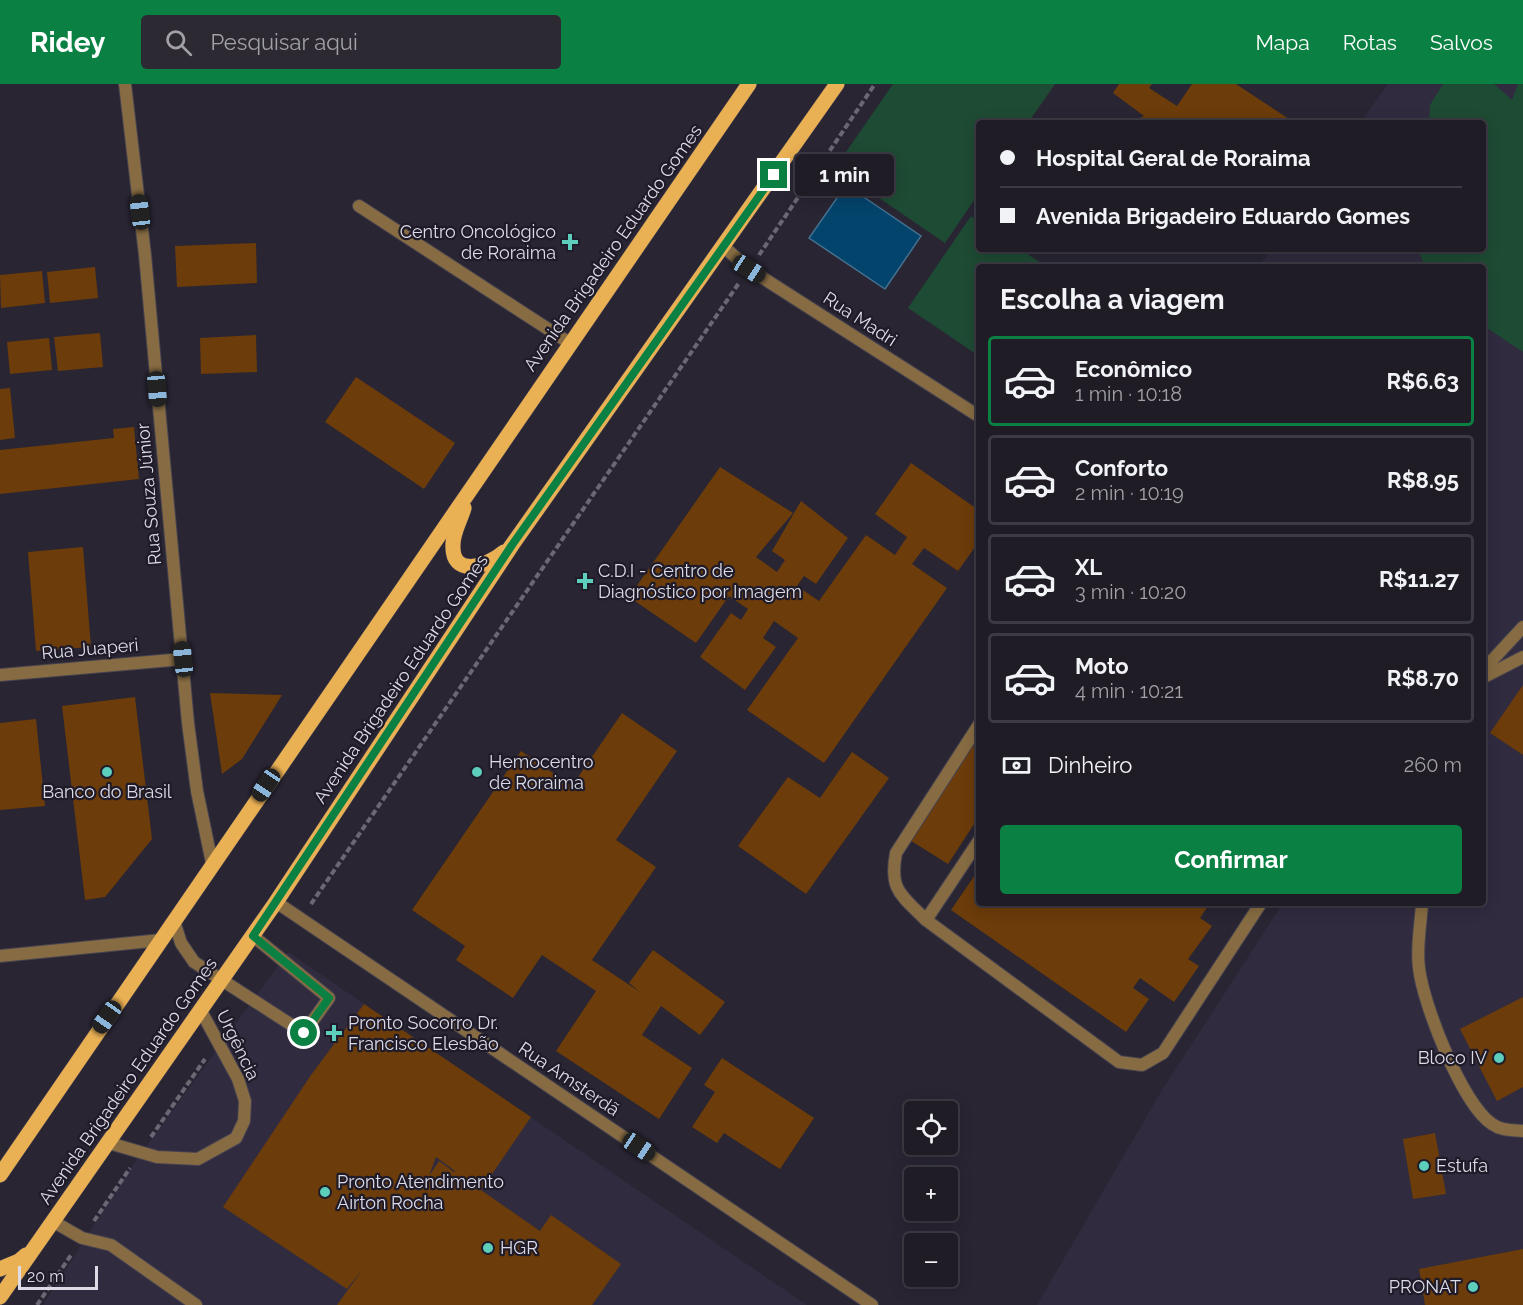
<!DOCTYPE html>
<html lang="pt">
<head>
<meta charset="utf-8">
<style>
  :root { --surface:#1f1c26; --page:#2c2932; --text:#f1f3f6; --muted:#a1a1a7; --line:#3c3a43; --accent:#0b8043 }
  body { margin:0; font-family:Raleway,sans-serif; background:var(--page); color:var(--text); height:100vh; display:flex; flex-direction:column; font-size:22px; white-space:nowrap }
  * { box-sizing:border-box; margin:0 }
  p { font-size:20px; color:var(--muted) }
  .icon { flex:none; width:33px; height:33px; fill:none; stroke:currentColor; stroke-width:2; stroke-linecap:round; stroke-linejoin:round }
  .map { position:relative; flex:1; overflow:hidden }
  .panel { position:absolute; left:976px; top:180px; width:510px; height:642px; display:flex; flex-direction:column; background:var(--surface); border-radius:6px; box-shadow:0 3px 15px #0003,0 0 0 2px var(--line) }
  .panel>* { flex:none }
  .guide { position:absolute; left:976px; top:36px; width:510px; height:132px; border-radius:6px; box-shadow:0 3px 15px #0003,0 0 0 2px var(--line); display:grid; align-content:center; height:132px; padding:0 24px; background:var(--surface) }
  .controls { position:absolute; left:904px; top:1017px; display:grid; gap:12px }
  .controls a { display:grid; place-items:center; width:54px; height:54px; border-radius:6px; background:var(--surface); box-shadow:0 3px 15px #0003,0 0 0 2px var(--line); font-size:30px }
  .scale { position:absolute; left:18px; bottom:15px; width:80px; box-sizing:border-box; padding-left:6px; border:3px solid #dddbe5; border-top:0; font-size:16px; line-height:21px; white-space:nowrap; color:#dddbe5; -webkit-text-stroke:4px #1f1b29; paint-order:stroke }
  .end { position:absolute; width:27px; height:27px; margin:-14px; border:8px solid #0b8043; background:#fff; box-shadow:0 0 0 3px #fff }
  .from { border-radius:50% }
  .bubble { position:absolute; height:42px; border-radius:6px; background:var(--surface); box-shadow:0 3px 15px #0003,0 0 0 2px var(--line); font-size:20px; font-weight:700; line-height:42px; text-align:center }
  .car { position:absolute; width:18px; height:36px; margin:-18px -9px; border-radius:8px; box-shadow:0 0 4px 2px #0007; background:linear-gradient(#222 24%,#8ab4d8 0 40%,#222 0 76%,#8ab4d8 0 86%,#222 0) }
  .guide b { display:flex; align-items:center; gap:21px; height:57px; font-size:22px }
  .guide b+b { border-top:2px solid var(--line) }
  .guide i { width:15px; height:15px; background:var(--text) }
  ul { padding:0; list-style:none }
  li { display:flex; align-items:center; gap:18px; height:90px; margin:0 12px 9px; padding:0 12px; border:3px solid var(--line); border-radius:6px }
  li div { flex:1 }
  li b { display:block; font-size:22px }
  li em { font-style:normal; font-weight:700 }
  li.on { border-color:var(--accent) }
  li>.icon { width:54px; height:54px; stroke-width:1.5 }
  h2 { padding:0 24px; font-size:27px; line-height:72px }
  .pay { display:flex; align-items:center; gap:15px; height:66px; padding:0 24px; font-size:22px }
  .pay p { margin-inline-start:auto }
  .cta { display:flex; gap:12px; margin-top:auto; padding:12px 24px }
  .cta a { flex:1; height:69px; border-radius:6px; background:var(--accent); color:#fff; font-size:24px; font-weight:700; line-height:69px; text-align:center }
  header { display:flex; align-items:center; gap:36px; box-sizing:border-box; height:84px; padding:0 30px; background:var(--accent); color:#fff }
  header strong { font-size:28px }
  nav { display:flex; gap:33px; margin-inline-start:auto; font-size:21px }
  .search { width:420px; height:54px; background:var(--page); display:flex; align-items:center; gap:15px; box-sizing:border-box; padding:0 21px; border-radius:6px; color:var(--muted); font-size:22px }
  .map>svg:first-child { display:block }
  .built { fill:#302b3f }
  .green { fill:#1e4b34 }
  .water { fill:#03446c; stroke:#447190; stroke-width:1.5 }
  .building { fill:#6c3c0a; fill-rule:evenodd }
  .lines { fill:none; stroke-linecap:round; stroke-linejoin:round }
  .lane-casing { stroke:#46424f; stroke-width:14 }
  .street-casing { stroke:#46424f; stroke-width:14 }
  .primary-casing { stroke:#46424f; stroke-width:16 }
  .path { stroke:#6b6874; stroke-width:4; stroke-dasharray:6 3; stroke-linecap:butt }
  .lane { stroke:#876c43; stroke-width:12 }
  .street { stroke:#876c43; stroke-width:12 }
  .primary { stroke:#e9b054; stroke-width:15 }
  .route { stroke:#0b8043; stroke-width:8 }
  .poi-dot { fill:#5ccebb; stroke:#1f1b29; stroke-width:2 }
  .labels { text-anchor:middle; stroke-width:4.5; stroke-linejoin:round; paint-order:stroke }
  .poi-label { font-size:18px; fill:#dddbe5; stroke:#1f1b29; text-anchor:start }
  .street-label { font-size:18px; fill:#dddbe5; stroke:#1f1b29 }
</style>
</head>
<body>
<header>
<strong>Ridey</strong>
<div class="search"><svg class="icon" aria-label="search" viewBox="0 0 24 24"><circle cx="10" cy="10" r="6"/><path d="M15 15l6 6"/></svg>Pesquisar aqui</div>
<nav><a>Mapa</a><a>Rotas</a><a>Salvos</a></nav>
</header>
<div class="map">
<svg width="1523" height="1221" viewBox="0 0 1523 1221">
  <rect width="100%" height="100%" fill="#292533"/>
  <!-- built -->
  <g class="built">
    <path d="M1388,0H1523V1221H1037L1162,1006L1283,819H1484V183H1258L1271,165H1484V39H1360Z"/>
    <path d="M288,868L807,1221H43L127,1089Z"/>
  </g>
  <!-- green -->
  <g class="green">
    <path d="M893,0H1055L1028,39H980L979,109L945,159L835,84Z"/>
    <path d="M1443,0H1494L1512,16L1518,0H1523V268L1484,242V183H1425L1418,165H1484V39H1429L1430,21Z"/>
    <path d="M971,132L979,138L980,165H1020L1047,183H980L979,272L908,224Z"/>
  </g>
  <!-- water -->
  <path class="water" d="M846,101L921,152L885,205L809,154Z"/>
  <!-- building -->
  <g class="building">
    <path d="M1119,0H1152L1149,4L1177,22L1192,0H1236L1295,39H1130L1144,32L1113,9Z"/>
    <path d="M1090,35L1096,39H1071V37Z"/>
    <path d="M256,159L257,199L177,203L175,162Z"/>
    <path d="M95,183L98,214L50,219L47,188Z"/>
    <path d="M42,187L45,219L1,224L0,191Z"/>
    <path d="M100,249L103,283L58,287L54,253Z"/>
    <path d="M256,251L257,288L201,290L200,254Z"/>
    <path d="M49,254L52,286L10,290L7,258Z"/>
    <path d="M356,293L455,359L424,405L325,338Z"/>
    <path d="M10,304L15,354L0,356V305Z"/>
    <path d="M134,343L139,395L0,410V366L114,354L113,345Z"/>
    <path d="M911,379L980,427V456L958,487L924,464L912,480L947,504L824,679L747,626L798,554L774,537L763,554L776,563L745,606L700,573L731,529L741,536L748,525L729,512L696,559L629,513L720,383L793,429L756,473L777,488L785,476L772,467L801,417L848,454L816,500L804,492L797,502L819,517L866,451L895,471L907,453L875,430Z"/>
    <path d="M83,463L91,563L36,567L28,468Z"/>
    <path d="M1523,601V671L1490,649Z"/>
    <path d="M210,609L282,611L242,675L222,690Z"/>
    <path d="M135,613L152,755L105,813L85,816L62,622Z"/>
    <path d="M622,629L677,667L616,756L656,783L592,876L640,908L629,899L653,866L725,918L700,951L661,922L642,951L692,984L659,1035L556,967L596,907L542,871L513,914L456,876L465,862L412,826L521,667L572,702Z"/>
    <path d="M36,635L45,722L0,726V639Z"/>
    <path d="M980,646V731L948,780L908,755Z"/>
    <path d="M852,668L889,694L806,810L738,762L788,693L820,714Z"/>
    <path d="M975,791L980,794V819H1210L1200,834L1212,842L1188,875L1199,882L1174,918L1140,894L1133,904L1149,915L1126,948L951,826Z"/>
    <path d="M1523,913V1003L1497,1017L1460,945Z"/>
    <path d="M364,920L531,1033L481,1106L540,1147L551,1131L621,1180L592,1221H337L363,1185L347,1205L223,1123L311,991ZM436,1073L455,1087L454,1088L439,1077L429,1092Z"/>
    <path d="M722,974L814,1034L780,1085L724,1049L717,1059L692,1043L715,1008L704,1001Z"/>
    <path d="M1435,1049L1446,1110L1413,1115L1403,1055Z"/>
    <path d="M1523,1165V1221H1425L1419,1185Z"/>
  </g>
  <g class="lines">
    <!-- lane casing -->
    <g class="lane-casing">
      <g id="lane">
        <path d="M359,122L571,260"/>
        <path d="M980,639L896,769C889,806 901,811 926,836L1119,978L1142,981L1163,969L1261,819"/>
        <path d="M926,836L980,755"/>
        <path d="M174,837L181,859L194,878L304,949L329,914L253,852"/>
        <path d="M109,1059L157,1073L198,1075L236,1054L244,1037L245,1017L238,995L201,927"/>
        <path d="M54,1138L82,1154L111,1161L196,1221"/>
      </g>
    </g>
    <!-- street casing -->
    <g class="street-casing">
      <g id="street">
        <path d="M125,0L145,171L188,639L197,707L212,779"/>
        <path d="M724,163L749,185L980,333"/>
        <path d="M1484,585L1523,543"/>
        <path d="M0,591L183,575"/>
        <path d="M1484,593L1523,573"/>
        <path d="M276,818L872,1221"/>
        <path d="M1422,819C1421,840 1416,863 1419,884C1423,920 1462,1020 1492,1040C1502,1047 1512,1046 1523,1047"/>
        <path d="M0,872L161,856"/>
      </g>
    </g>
    <!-- primary casing -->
    <g class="primary-casing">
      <g id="primary">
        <path d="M464,424C461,435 453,448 453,460C451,495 488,482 504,468"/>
        <path d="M0,1091L749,0"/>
        <path d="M0,1185L19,1177L26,1171"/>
        <path d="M0,1213L276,818L512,461L837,0"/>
      </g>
    </g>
    <!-- path -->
    <g class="path">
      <path d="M759,171L875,0"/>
      <path d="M311,820L739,199"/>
      <path d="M151,1053L205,975"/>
      <path d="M94,1137L130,1084"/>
      <path d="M37,1221L71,1171"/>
    </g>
    <!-- lane -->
    <use href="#lane" class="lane"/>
    <!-- street -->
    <use href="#street" class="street"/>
    <!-- primary -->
    <use href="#primary" class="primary"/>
  </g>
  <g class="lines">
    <!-- route -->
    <path class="route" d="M304,949L329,914L253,852L512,461L774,91"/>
  </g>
  <!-- markers -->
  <g class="poi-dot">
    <path d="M567 149h6v6h6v6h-6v6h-6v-6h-6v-6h6z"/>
    <path d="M582 488h6v6h6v6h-6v6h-6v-6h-6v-6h6z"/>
    <circle cx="107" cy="688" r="6"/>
    <circle cx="477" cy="688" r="6"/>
    <path d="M331 940h6v6h6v6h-6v6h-6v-6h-6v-6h6z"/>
    <circle cx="1499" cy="974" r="6"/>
    <circle cx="1424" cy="1082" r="6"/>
    <circle cx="325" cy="1108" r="6"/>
    <circle cx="488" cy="1164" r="6"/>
    <circle cx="1473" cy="1203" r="6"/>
  </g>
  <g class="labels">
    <!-- poi labels -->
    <g class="poi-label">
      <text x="556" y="154" text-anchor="end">Centro Oncológico<tspan x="556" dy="21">de Roraima</tspan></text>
      <text x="598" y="493">C.D.I - Centro de<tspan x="598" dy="21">Diagnóstico por Imagem</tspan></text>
      <text x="489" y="684">Hemocentro<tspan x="489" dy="21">de Roraima</tspan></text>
      <text x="107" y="714" text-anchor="middle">Banco do Brasil</text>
      <text x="348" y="945">Pronto Socorro Dr.<tspan x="348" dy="21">Francisco Elesbão</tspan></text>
      <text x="1487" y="980" text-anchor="end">Bloco IV</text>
      <text x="1436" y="1088">Estufa</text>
      <text x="337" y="1104">Pronto Atendimento<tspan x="337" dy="21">Airton Rocha</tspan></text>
      <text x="500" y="1170">HGR</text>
      <text x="1461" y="1209" text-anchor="end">PRONAT</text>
    </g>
    <!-- street labels -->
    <g class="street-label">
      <text transform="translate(613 164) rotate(-55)" y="6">Avenida Brigadeiro Eduardo Gomes</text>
      <text transform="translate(860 235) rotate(33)" y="6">Rua Madri</text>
      <text transform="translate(149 410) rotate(-95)" y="6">Rua Souza Júnior</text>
      <text transform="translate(90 565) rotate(-5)" y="6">Rua Juaperi</text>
      <text transform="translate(401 595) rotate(-56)" y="6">Avenida Brigadeiro Eduardo Gomes</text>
      <text transform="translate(238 961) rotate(64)" y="6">Urgência</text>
      <text transform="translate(569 995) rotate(34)" y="6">Rua Amsterdã</text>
      <text transform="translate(128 997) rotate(-55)" y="6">Avenida Brigadeiro Eduardo Gomes</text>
    </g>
  </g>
</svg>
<div class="controls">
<a><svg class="icon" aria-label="locate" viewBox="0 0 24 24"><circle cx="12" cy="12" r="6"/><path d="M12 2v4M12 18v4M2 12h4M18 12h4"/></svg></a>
<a>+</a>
<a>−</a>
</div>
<div class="scale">20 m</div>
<i class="end from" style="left:304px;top:949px"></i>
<i class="end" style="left:774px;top:91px"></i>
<div class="bubble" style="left:795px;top:70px;width:99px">1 min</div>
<i class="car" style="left:140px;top:128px;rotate:353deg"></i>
<i class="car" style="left:749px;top:185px;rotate:123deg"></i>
<i class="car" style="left:157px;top:305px;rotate:175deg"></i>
<i class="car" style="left:183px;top:575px;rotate:354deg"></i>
<i class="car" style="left:266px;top:701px;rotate:214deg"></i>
<i class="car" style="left:107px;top:933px;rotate:215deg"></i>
<i class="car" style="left:639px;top:1063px;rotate:124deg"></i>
<div class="guide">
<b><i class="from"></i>Hospital Geral de Roraima</b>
<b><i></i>Avenida Brigadeiro Eduardo Gomes</b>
</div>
<section class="panel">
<h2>Escolha a viagem</h2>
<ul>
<li class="on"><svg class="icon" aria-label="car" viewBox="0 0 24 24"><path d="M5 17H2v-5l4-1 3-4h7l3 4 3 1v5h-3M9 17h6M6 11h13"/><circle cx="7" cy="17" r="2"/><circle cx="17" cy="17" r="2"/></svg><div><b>Econômico</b><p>1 min · 10:18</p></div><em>R$6.63</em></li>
<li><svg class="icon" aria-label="car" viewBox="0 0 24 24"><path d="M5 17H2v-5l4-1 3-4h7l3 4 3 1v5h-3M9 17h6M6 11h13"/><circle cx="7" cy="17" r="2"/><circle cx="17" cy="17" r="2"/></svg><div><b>Conforto</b><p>2 min · 10:19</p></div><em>R$8.95</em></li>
<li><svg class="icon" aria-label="car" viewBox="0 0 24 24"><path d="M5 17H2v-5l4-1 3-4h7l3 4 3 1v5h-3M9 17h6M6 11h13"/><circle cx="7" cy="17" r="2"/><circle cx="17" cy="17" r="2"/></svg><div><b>XL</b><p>3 min · 10:20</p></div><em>R$11.27</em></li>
<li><svg class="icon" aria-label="car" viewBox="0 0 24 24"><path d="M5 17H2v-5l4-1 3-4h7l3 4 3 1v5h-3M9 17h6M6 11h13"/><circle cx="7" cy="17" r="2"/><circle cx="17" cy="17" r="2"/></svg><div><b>Moto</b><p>4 min · 10:21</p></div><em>R$8.70</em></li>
</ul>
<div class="pay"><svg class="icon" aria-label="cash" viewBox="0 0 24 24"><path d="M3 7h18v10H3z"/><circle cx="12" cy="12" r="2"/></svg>Dinheiro<p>260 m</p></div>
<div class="cta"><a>Confirmar</a></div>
</section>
</div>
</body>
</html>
